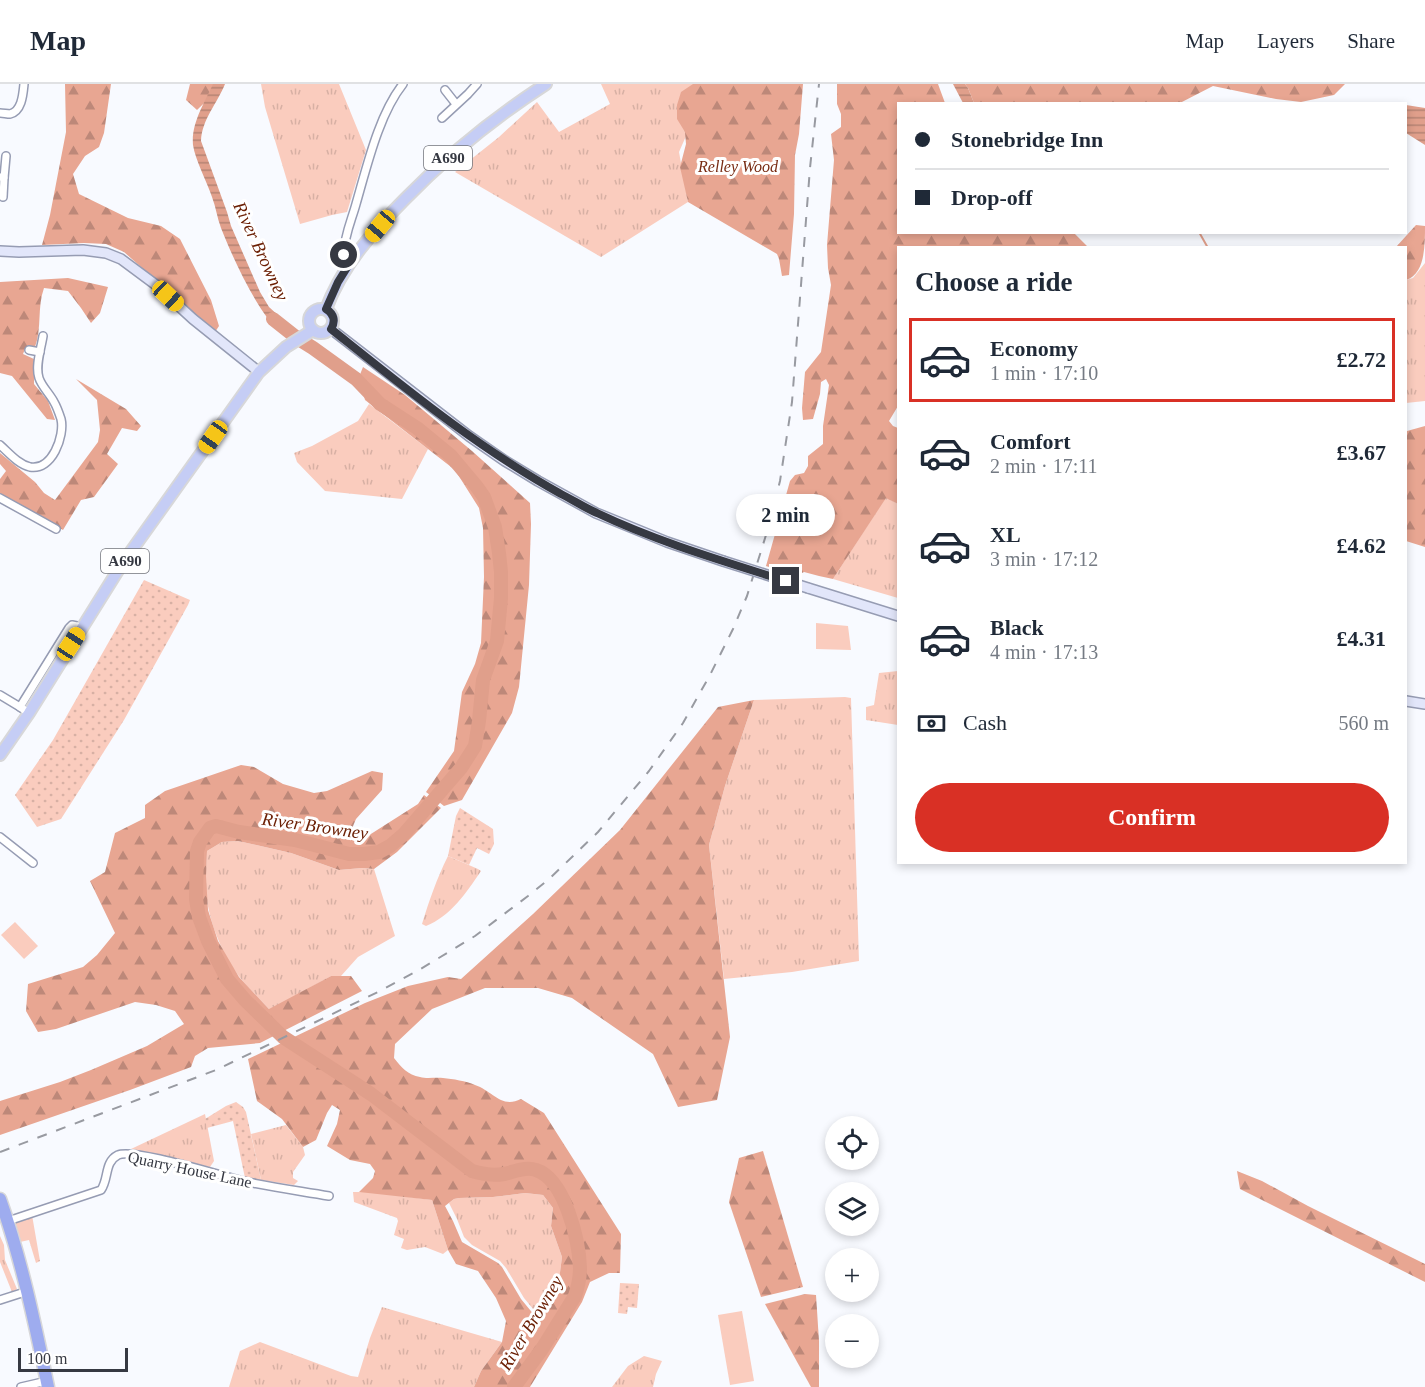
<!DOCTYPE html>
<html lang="en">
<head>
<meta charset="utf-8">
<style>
  :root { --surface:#fff; --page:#f2f2f3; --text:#1f2937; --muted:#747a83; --line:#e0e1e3; --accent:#d93025 }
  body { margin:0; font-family:Georgia,serif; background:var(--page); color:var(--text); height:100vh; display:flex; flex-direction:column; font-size:22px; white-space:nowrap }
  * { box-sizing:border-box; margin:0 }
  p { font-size:20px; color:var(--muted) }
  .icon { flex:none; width:33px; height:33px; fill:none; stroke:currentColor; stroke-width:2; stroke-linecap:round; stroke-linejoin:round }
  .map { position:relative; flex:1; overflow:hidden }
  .details { position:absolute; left:897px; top:162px; width:510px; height:618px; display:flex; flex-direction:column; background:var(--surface); border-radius:0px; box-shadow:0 3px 9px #0003 }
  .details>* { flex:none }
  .banner { position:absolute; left:897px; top:18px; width:510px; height:132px; border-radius:0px; box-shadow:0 3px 9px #0003; display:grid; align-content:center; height:132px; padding:0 18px; background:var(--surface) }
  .tools { position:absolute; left:825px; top:1032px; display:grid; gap:12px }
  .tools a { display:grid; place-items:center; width:54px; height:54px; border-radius:50%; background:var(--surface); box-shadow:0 3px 9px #0003; font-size:30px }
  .scale { position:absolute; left:18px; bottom:15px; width:110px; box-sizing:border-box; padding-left:6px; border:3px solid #363942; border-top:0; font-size:16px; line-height:21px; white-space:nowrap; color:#363942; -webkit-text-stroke:4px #fff; paint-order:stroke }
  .end { position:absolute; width:27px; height:27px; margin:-14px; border:8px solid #363942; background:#fff; box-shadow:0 0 0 3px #fff }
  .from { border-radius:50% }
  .bubble { position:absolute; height:42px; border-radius:21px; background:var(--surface); box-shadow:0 3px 9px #0003; font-size:20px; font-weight:700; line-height:42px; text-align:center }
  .car { position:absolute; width:18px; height:36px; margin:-18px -9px; border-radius:8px; box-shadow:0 0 4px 2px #0007; background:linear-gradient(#f5c518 24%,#345 0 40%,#f5c518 0 76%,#345 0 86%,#f5c518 0) }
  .banner b { display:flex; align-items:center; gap:21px; height:57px; font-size:22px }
  .banner b+b { border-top:2px solid var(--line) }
  .banner i { width:15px; height:15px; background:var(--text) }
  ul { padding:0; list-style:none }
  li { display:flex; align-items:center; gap:18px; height:84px; margin:0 12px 9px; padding:0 6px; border:3px solid transparent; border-radius:0px }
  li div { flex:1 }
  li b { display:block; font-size:22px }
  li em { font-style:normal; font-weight:700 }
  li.active { border-color:var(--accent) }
  li>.icon { width:54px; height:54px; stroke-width:1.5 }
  h2 { padding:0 18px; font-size:27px; line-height:72px }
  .pay { display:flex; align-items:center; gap:15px; height:66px; padding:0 18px; font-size:22px }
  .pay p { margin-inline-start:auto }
  .button { display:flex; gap:12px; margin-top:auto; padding:12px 18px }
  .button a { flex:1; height:69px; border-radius:36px; background:var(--accent); color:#fff; font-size:24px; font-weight:700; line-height:69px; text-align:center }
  header { display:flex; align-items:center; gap:36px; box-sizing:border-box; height:84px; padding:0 30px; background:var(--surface); border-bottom:2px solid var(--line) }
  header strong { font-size:28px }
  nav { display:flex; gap:33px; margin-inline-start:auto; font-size:21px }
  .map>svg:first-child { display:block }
  .grass { fill:url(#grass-tufts) }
  .forest { fill:url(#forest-firs); fill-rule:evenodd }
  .park { fill:#faccbe }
  .garden { fill:url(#garden-dots) }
  .water { fill:url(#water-rules) }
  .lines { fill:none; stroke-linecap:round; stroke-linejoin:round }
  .stream { stroke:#e09f8b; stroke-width:2 }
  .river { stroke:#e09f8b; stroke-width:14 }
  .street-casing { stroke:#969cb3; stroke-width:10 }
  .secondary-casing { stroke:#969cb3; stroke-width:12 }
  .primary-casing { stroke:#d7d7d9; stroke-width:14 }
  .highway-casing { stroke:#d7d7d9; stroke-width:15 }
  .street { stroke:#fff; stroke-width:7 }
  .secondary { stroke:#e2e6fa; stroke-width:9 }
  .primary { stroke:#c5cdf5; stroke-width:10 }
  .highway { stroke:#9eacef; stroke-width:12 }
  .rail { stroke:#989aa1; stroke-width:2; stroke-dasharray:10 10; stroke-linecap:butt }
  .secondary-bridge-casing { stroke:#969cb3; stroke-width:12; stroke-linecap:butt }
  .secondary-bridge { stroke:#e2e6fa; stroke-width:9 }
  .route { stroke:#363942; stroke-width:8 }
  .labels { text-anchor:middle; stroke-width:6; stroke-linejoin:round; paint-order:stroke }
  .shield { fill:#fff; stroke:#72747b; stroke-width:1.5 }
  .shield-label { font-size:15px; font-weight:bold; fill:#363942 }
  .park-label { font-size:16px; font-style:italic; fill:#782b12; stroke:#fff }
  .street-label { font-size:16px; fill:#363942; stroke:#fff }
  .water-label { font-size:18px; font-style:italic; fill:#6c2005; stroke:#fff }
</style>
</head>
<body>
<header>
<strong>Map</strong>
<nav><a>Map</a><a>Layers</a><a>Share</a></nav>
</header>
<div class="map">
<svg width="1425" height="1303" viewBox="0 0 1425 1303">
  <defs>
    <pattern id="grass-tufts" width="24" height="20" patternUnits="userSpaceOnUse" patternTransform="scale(1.5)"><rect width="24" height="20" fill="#faccbe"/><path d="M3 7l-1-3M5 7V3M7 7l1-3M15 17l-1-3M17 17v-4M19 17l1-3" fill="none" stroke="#d7b0a4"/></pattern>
    <pattern id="forest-firs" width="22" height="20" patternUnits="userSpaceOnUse" patternTransform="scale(1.5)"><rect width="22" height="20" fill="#e8a692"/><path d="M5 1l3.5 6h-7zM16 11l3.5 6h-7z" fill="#bd8879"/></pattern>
    <pattern id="garden-dots" width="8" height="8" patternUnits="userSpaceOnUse" patternTransform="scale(1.5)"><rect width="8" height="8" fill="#faccbe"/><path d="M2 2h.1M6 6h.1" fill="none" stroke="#d7b0a4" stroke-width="1.8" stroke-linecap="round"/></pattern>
    <pattern id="water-rules" width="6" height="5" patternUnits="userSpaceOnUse" patternTransform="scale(1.5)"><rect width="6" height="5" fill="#e09f8b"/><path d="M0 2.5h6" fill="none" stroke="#b68373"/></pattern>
  </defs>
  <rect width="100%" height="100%" fill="#f8faff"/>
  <!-- grass -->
  <g class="grass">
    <path d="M261,0H339L366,66L347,128L332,131L300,140L265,23Z"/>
    <path d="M601,0H709L679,68L688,118L601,173L455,88L499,53L537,18L559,48L610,20Z"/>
    <path d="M1425,179V317L1406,319V196L1413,194Z"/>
    <path d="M369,320L428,365L402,415L325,407L297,378L294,369L312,362L358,337Z"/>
    <path d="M886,413L898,420V514L833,495Z"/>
    <path d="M898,587V641L866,636V623L874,621L879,589Z"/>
    <path d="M845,613L851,614L859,877L792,888L724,895L709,761L725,702L754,616Z"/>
    <path d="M238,757L291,769L339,786L362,784L374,785L395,852L358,873L341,892H331L270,926C259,914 247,903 238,891C225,873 214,850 209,827C204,808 206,786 207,767L222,758Z"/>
    <path d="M448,772L478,785L481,787C466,809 451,832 426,842L422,840C429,817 437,794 448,772Z"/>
    <path d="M205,1030L214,1077L210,1083L131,1065Z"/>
    <path d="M286,1041L303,1063L305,1071L293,1088V1094L298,1097L294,1101L261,1096L251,1050Z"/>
    <path d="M353,1108H371L432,1116L448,1166L443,1170L425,1163L407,1166L401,1164L404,1155L394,1151L398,1137L397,1134L354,1118Z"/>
    <path d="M525,1109L543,1111L553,1124L551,1142L562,1173L559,1196L552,1220L546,1226L538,1231L524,1214L506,1184L500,1177L472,1161L464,1153L457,1135L449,1119L454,1115L459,1114L493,1113Z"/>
    <path d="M32,1131L40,1177L36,1179L29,1156L20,1158L16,1141V1138Z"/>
    <path d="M0,1152L4,1161L5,1176L17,1205L12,1208L0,1178Z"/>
    <path d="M382,1223L502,1258L481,1287L474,1303H229L240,1267L260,1258L351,1292L358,1293L370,1254Z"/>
    <path d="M644,1272L662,1277L656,1290L653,1303H612L628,1282Z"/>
  </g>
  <!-- forest -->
  <g class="forest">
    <path d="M65,0H111L104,49L99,63L85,72L73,90L79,110L128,134L161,142L180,155L211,216L219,242L215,248L213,244H210L124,168L106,160L84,159L42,161L50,131L66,48Z"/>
    <path d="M190,0H224L197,26L186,16Z"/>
    <path d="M693,0H803L799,50L795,71L794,130L789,191L782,192L779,175L777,170L688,118L680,83L686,60L685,48L677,35V21L681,8Z"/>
    <path d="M837,0H938L945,19L898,20V148L1074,149L1088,163L898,164V322L889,337L893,342L898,344V420L886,414L833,495L819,492L804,488L796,492L766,482L790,397L795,391L804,389L808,382V372L823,360V342L829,301L826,295L821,298L820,310L813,335L803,336L802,324L805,288L821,268L831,201L828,184L827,161L834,76L831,50L841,43V30L837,20Z"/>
    <path d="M965,0H1345L1334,11L1301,18L1276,15L1213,2L1178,20L974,19L968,4Z"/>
    <path d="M1416,141L1425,142C1425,162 1425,190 1406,196V164L1396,163Z"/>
    <path d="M68,194L108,203L100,229L91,239L81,224L68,207L44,204C37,223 42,244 35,263L25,265L23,270L34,275V300L48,317L55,336L47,335L12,292L0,289V198Z"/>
    <path d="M363,283L405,311L472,367L530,419L531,440L529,501L519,603L512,629L462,716L444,722L426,708L454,667L462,608L475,580L481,559L484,493L483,444L479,424L455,386L365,316L359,293Z"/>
    <path d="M76,295L126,325L141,342L137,347L122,344L107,370L118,380L94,413L81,416L63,446L0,410V395L6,387L0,380V369L35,398L44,409L55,416L98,358L100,346L97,316Z"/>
    <path d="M1425,342V463L1406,457V349L1407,347Z"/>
    <path d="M754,616L725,702L709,761L730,953L717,1016L678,1023L653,970L572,914L538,904H485L432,925L395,960L394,974C401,983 408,991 420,993C427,995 436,993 443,994C453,995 466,997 475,1001C493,1007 501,1025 521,1015L544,1029L621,1150L620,1189H609L590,1198L582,1218L530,1303H474L481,1287L502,1258L506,1237L496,1214L478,1187L456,1180L448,1166L432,1116L359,1108L373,1094L375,1087L370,1080L350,1076L327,1062L337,1040L340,1026L332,1021L327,1029L316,1056L303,1063L282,1035L257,1017L248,975L365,919L408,902L448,893L461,895L533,830L620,746L718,623ZM525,1109L543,1111L553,1124L551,1142L562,1173L559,1196L552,1220L546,1226L535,1232L521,1215L502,1183L498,1179L462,1158L453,1137L445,1122L454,1115L459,1114L493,1113Z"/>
    <path d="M241,681L254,683L283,700L314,709L327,707L372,687L383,689L382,706L356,735L348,754L363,755L418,720L424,711L441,724L397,768L374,785L362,784L339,786L291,769L238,757L222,758L207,767L206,792L208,826L218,857L239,893L269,925L331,892H351L362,907L260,959L208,964L195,972L191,983L130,1006L0,1051V1017L60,998L91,986L147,962L184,940L175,927L156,921L135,918L56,945L38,948L26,927L28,900L83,883L97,871L115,849L90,797L105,788L115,749L145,734V721L165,707Z"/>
    <path d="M763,1067L803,1203L761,1213L729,1118L739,1074Z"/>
    <path d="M1237,1087L1262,1097L1308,1122L1425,1180V1198L1240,1105Z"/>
    <path d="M805,1210L816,1211L819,1257V1303H811L765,1220Z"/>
  </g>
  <!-- park -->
  <g class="park">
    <path d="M816,539L848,542L851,566L816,565Z"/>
    <path d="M15,838L38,862L24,875L1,851Z"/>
    <path d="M742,1227L754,1297L730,1301L718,1231Z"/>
  </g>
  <!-- garden -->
  <g class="garden">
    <path d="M144,496L190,516L188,521L124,636L61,735L37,743L15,711L53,656Z"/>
    <path d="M460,724L493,745L494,760L489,770L477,764L469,781L448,772L456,732Z"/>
    <path d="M236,1018L243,1023L246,1028L261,1096L245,1094L233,1037L207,1044L205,1035L226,1022Z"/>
    <path d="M620,1199L639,1200L637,1224L628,1223L627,1230L618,1229Z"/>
  </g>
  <!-- water -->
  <g class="water">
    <path d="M213,0H225C217,20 202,35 201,57L227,128L231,142L260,208L269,223L291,243L283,250C259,233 232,172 221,144C217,134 216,123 212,113C207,98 195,75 193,61C191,39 205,18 213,0Z"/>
    <path d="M953,0H965L968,4L974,19H963Z"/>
    <path d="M1406,21L1425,24V61L1406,49Z"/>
  </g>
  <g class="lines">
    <!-- stream -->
    <path class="stream" d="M1199,148L1208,164"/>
    <!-- river -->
    <path class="river" d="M273,235L297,254L313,264L356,295L380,320L417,344L451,372L477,403L484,413L495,443L499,469L501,488V514L497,557L483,596L479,637L475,662L461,684L404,750L390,762L379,768L364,770H349L295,756L239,748L216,742L210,744L200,758L197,767L196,815L199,833L208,857L227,895L245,916L283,953L371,1010L472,1087C482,1090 493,1092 504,1090C514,1088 526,1082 536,1086C565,1095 579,1157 580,1184C580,1194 578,1203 575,1212L542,1265L514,1303"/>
    <!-- street casing -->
    <g class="street-casing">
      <g id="street">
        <path d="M445,6L456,20"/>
        <path d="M0,29C3,29 7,30 10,30C22,27 23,10 24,0"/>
        <path d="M442,34L468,10L477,0"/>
        <path d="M0,93L4,94L6,72"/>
        <path d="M3,113L4,94"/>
        <path d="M348,181C346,177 344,174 344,169C344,152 352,135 356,120C367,82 379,30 403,0"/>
        <path d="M29,266L40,268"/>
        <path d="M0,361C9,369 18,380 30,383C52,387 65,352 61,335C59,329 57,323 54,318C50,310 42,303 39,294C35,282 41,265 43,252"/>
        <path d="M0,414L56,445"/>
        <path d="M0,611L20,623"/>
        <path d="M29,629L20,623L69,544L72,541L82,543"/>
        <path d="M0,753L33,779"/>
        <path d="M8,1137L101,1106C109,1095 104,1078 118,1071C134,1064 221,1092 243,1097C271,1103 300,1107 329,1112"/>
        <path d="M0,1216L28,1207"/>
        <path d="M21,1303L47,1297"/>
      </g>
    </g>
    <!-- secondary casing -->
    <g class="secondary-casing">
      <g id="secondary">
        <path d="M0,167L19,168L83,166L106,169L121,175L156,201L193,235L259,288"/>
        <path d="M331,245L469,352L505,377L538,397L596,429L667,458L723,477"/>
        <path d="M808,504L898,532"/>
        <path d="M1406,617L1425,620"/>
      </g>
    </g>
    <!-- primary casing -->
    <g class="primary-casing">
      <g id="primary">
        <circle cx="321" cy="237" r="12"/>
        <path d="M326,225C342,182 373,147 405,115C448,71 495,33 546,0"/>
        <path d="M0,671L29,629L122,480L259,288L286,263L313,246"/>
      </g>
    </g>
    <!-- highway casing -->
    <g class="highway-casing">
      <path id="highway" d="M0,1115C22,1177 35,1240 48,1303"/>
    </g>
    <!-- street -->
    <use href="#street" class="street"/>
    <!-- secondary -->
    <use href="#secondary" class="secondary"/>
    <!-- primary -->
    <use href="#primary" class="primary"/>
    <!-- highway -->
    <use href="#highway" class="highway"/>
    <!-- rail -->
    <path class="rail" d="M0,1068L216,986L378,908L419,886L475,852L528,812L548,796L598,748L649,687L683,639L710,591L733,545L747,512L766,451L780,397L792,318L810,84L819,0"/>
    <!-- secondary-bridge casing -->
    <g class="secondary-bridge-casing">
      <path id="secondary-bridge" d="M723,477L808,504"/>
    </g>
    <!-- secondary-bridge -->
    <use href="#secondary-bridge" class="secondary-bridge"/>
  </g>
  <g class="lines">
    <!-- route -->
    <path class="route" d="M344,171L348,182L338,198L326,225C334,230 336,237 331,245C405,304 478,364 561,410C573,416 585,424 597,429C658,458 723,477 786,497"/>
  </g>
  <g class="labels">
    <!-- shield labels -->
    <g class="shield">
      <rect x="424" y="62" width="48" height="24" rx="4.5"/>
      <rect x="101" y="465" width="48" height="24" rx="4.5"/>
    </g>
    <g class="shield-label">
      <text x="448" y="79">A690</text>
      <text x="125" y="482">A690</text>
    </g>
    <!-- park labels -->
    <g class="park-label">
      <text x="738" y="88">Relley Wood</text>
    </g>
    <!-- street labels -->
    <g class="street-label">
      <text transform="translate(190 1085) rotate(12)" y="6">Quarry House Lane</text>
    </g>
    <!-- water labels -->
    <g class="water-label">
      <text transform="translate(261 167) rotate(65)" y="6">River Browney</text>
      <text transform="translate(315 742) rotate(8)" y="6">River Browney</text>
      <text transform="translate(531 1239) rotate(-59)" y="6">River Browney</text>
    </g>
  </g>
</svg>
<div class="tools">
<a><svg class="icon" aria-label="locate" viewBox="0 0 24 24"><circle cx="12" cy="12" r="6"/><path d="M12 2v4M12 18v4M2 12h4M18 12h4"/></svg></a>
<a><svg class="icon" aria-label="layers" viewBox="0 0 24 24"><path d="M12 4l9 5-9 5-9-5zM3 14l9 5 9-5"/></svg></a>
<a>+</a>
<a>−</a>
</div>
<div class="scale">100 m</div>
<i class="end from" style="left:344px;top:171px"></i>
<i class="end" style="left:786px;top:497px"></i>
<div class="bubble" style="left:736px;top:410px;width:99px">2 min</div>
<i class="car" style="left:380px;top:142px;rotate:220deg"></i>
<i class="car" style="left:168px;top:212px;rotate:133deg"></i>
<i class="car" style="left:213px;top:353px;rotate:215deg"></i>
<i class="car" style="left:71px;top:560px;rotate:33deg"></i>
<div class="banner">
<b><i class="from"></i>Stonebridge Inn</b>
<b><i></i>Drop-off</b>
</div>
<section class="details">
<h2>Choose a ride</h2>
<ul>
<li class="active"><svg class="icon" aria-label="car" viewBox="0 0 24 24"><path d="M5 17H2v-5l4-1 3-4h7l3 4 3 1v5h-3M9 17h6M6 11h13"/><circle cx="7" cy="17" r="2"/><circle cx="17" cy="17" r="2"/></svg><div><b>Economy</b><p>1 min · 17:10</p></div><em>£2.72</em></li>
<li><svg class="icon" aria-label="car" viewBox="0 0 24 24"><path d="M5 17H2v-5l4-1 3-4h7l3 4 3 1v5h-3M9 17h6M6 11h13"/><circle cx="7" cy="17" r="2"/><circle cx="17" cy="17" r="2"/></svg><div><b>Comfort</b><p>2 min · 17:11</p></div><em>£3.67</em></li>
<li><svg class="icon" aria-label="car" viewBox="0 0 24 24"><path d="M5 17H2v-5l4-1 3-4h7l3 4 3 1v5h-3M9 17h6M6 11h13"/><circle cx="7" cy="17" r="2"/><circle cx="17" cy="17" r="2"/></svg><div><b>XL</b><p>3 min · 17:12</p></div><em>£4.62</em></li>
<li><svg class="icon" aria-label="car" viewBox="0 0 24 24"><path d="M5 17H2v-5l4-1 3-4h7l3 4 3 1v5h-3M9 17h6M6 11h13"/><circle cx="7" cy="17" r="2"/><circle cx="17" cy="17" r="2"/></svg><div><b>Black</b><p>4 min · 17:13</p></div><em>£4.31</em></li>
</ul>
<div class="pay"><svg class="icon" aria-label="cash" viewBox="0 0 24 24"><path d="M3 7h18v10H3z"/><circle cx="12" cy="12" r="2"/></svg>Cash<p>560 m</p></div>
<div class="button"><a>Confirm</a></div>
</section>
</div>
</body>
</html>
